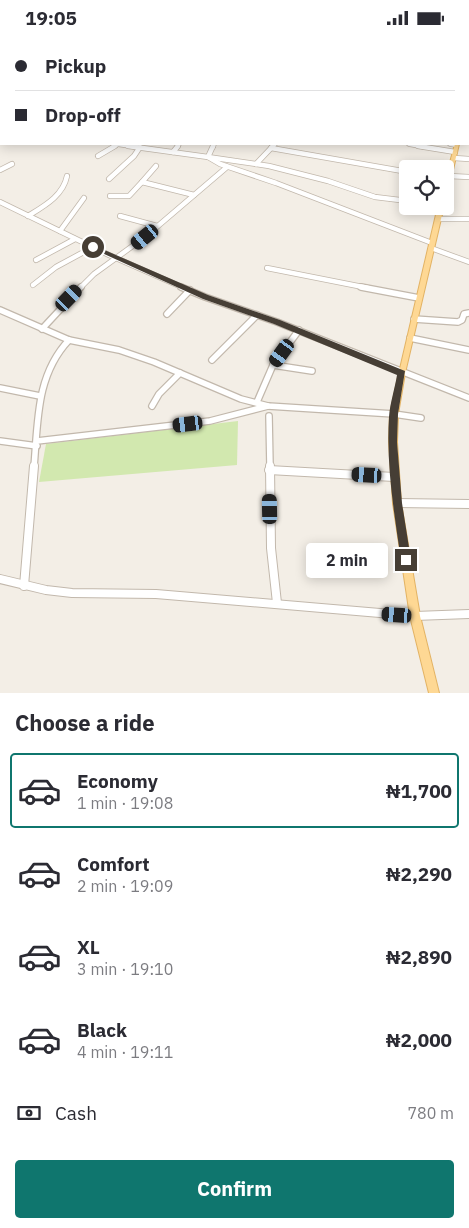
<!DOCTYPE html>
<html lang="en">
<head>
<meta charset="utf-8">
<style>
  :root { --surface:#fff; --page:#f7f7f7; --text:#2b2b33; --muted:#7c7c81; --line:#e1e1e2; --accent:#0f766e }
  body { margin:0; font-family:"IBM Plex Sans",sans-serif; background:var(--page); color:var(--text); height:100vh; display:flex; flex-direction:column; font-size:19px; white-space:nowrap }
  * { box-sizing:border-box; margin:0 }
  p { font-size:16px; color:var(--muted) }
  .icon { flex:none; width:28px; height:28px; fill:none; stroke:currentColor; stroke-width:2; stroke-linecap:round; stroke-linejoin:round }
  .map { position:relative; height:658px; overflow:hidden }
  .drawer { display:flex; flex-direction:column; background:var(--surface); flex:1 }
  .drawer>* { flex:none }
  .banner { position:absolute; left:0px; top:0px; width:470px; height:110px; box-shadow:0 2px 12px #0003; display:grid; align-content:center; height:110px; padding:0 15px; background:var(--surface) }
  .tools { position:absolute; left:399px; top:125px; display:grid; gap:10px }
  .tools a { display:grid; place-items:center; width:55px; height:55px; border-radius:5px; background:var(--surface); box-shadow:0 2px 12px #0003; font-size:25px }
  .end { position:absolute; width:22px; height:22px; margin:-11px; border:6px solid #463e35; background:#fff; box-shadow:0 0 0 2px #fff }
  .from { border-radius:50% }
  .bubble { position:absolute; height:35px; border-radius:5px; background:var(--surface); box-shadow:0 2px 12px #0003; font-size:16px; font-weight:700; line-height:35px; text-align:center }
  .car { position:absolute; width:15px; height:30px; margin:-15px -8px; border-radius:6px; box-shadow:0 0 4px 1px #0007; background:linear-gradient(#222 24%,#8ab4d8 0 40%,#222 0 76%,#8ab4d8 0 86%,#222 0) }
  .banner b { display:flex; align-items:center; gap:18px; height:48px; font-size:19px }
  .banner b+b { border-top:1px solid var(--line) }
  .banner i { width:12px; height:12px; background:var(--text) }
  ul { padding:0; list-style:none }
  li { display:flex; align-items:center; gap:15px; height:75px; margin:0 10px 8px; padding:0 5px; border:2px solid transparent; border-radius:5px }
  li div { flex:1 }
  li b { display:block; font-size:19px }
  li em { font-style:normal; font-weight:700 }
  li.active { border-color:var(--accent) }
  li>.icon { width:45px; height:45px; stroke-width:1.5 }
  h2 { padding:0 15px; font-size:22px; line-height:60px }
  .pay { display:flex; align-items:center; gap:12px; height:55px; padding:0 15px; font-size:19px }
  .pay p { margin-inline-start:auto }
  .button { display:flex; gap:10px; margin-top:auto; padding:10px 15px }
  .button a { flex:1; height:58px; border-radius:5px; background:var(--accent); color:#fff; font-size:20px; font-weight:700; line-height:58px; text-align:center }
  .status { display:flex; justify-content:space-between; align-items:center; height:35px; padding:0 25px; background:var(--surface); direction:ltr }
  .status svg { height:14px; fill:currentColor }
  .map>svg:first-child { display:block }
  .green { fill:#d2e8af }
  .lines { fill:none; stroke-linecap:round; stroke-linejoin:round }
  .river { fill:#a2d6f0; fill-rule:evenodd }
  .minor-far3-casing { stroke:#c2b8ac; stroke-width:5.5 }
  .minor-far2-casing { stroke:#c2b8ac; stroke-width:6 }
  .minor-far1-casing { stroke:#c2b8ac; stroke-width:8 }
  .minor-casing { stroke:#c2b8ac; stroke-width:10 }
  .major-casing { stroke:#e3b364; stroke-width:2 }
  .minor-far3 { stroke:#fff; stroke-width:4 }
  .minor-far2 { stroke:#fff; stroke-width:4.5 }
  .minor-far1 { stroke:#fff; stroke-width:5.5 }
  .minor { stroke:#fff; stroke-width:8 }
  .major { fill:#fed894; fill-rule:evenodd }
  .route { fill:#463e35 }
</style>
</head>
<body>
<div class="status"><b>19:05</b><svg viewBox="0 0 49 12"><path d="M0 12V9h3v3zM5 12V6h3v6zM10 12V3h3v9zM15 12V0h3v12zM26 1h20v11H26zM47 4h2v5h-2z"/></svg></div>
<div class="map">
<svg width="469" height="658" viewBox="0 0 469 658">
  <rect width="100%" height="100%" fill="#f3eee6"/>
  <!-- green -->
  <path class="green" d="M238,386L237,430L39,447L46,409Z"/>
  <g class="lines">
    <!-- river -->
    <g class="river">
      <path d="M21,0H28L29,1H22Z"/>
      <rect x="0" y="39" width="1" height="4"/>
    </g>
    <!-- minor-far3 casing -->
    <g class="minor-far3-casing">
      <g id="minor-far3">
        <path d="M73,0L75,1"/>
        <path d="M117,109L137,112"/>
        <path d="M409,109L425,112"/>
        <path d="M450,109L456,110"/>
        <path d="M113,112L118,109"/>
        <path d="M177,112L179,109"/>
        <path d="M213,112L214,109"/>
        <path d="M272,112L275,109"/>
      </g>
    </g>
    <!-- minor-far2 casing -->
    <g class="minor-far2-casing">
      <g id="minor-far2">
        <path d="M128,111L208,122L220,129L276,148L432,208"/>
        <path d="M213,111L208,122L269,131L328,146L375,162L408,166"/>
        <path d="M418,111L455,117"/>
        <path d="M271,113L408,137"/>
        <path d="M173,117L178,111"/>
        <path d="M98,121L115,111"/>
        <path d="M454,123L469,124"/>
        <path d="M256,129L273,111"/>
        <path d="M0,135L12,129"/>
        <path d="M449,141L469,142"/>
        <path d="M109,144L134,121L140,112"/>
        <path d="M142,147L156,131"/>
        <path d="M110,161H129L142,147L194,160"/>
        <path d="M0,167L109,220L184,253"/>
        <path d="M28,181C44,171 63,161 67,141"/>
        <path d="M120,181L157,191"/>
        <path d="M438,184H469"/>
        <path d="M60,196L84,163"/>
        <path d="M431,213L469,227"/>
        <path d="M36,225L75,204"/>
        <path d="M267,233L368,253"/>
        <path d="M33,250L56,232L93,212"/>
        <path d="M80,253L94,239L145,202L227,132"/>
      </g>
    </g>
    <!-- minor-far1 casing -->
    <g class="minor-far1-casing">
      <g id="minor-far1">
        <path d="M181,252L205,262L277,287L469,363"/>
        <path d="M361,252L419,263"/>
        <path d="M0,275L69,305L119,315L154,327L241,364L268,371L394,379L421,383"/>
        <path d="M167,279L190,255"/>
        <path d="M414,284L458,287L462,285L464,279L469,278"/>
        <path d="M42,294L81,252"/>
        <path d="M410,303L469,315"/>
        <path d="M212,325L257,280"/>
        <path d="M273,330L312,336"/>
        <path d="M0,353L40,361"/>
        <path d="M257,367L273,330L299,295"/>
        <path d="M152,371L159,359L180,338"/>
        <path d="M269,381L270,432"/>
        <path d="M0,406L37,411"/>
        <path d="M37,406L210,386L268,371"/>
        <path d="M34,432C38,386 36,340 69,305"/>
      </g>
    </g>
    <!-- minor casing -->
    <g class="minor-casing">
      <g id="minor">
        <path d="M270,431L271,513L277,568"/>
        <path d="M269,435L394,442"/>
        <path d="M397,468L469,469"/>
        <path d="M0,544L46,555L72,558L156,559L415,581L469,579"/>
        <path d="M24,551L34,431"/>
      </g>
    </g>
    <!-- major casing -->
    <g class="major-casing">
      <g id="major">
        <path d="M455,109H459L448,156L445,158V146Z"/>
        <path d="M438,171H444L405,338L398,379L397,407L401,468L420,581L439,658H429L410,581L393,468L389,407L390,379L399,338Z"/>
      </g>
    </g>
    <!-- minor-far3 -->
    <use href="#minor-far3" class="minor-far3"/>
    <!-- minor-far2 -->
    <use href="#minor-far2" class="minor-far2"/>
    <!-- minor-far1 -->
    <use href="#minor-far1" class="minor-far1"/>
    <!-- minor -->
    <use href="#minor" class="minor"/>
    <!-- major -->
    <use href="#major" class="major"/>
  </g>
  <!-- route -->
  <path class="route" d="M93,210L208,260L280,285L405,336L398,379L397,407L402,468L411,525L410,528L406,529L401,525C394,478 386,430 389,382C390,368 395,353 397,340L274,289L203,264L91,213L90,212Z"/>
</svg>
<div class="tools">
<a><svg class="icon" aria-label="locate" viewBox="0 0 24 24"><circle cx="12" cy="12" r="6"/><path d="M12 2v4M12 18v4M2 12h4M18 12h4"/></svg></a>
</div>
<i class="end from" style="left:93px;top:212px"></i>
<i class="end" style="left:406px;top:525px"></i>
<div class="bubble" style="left:306px;top:508px;width:82px">2 min</div>
<i class="car" style="left:145px;top:202px;rotate:231deg"></i>
<i class="car" style="left:69px;top:263px;rotate:44deg"></i>
<i class="car" style="left:282px;top:318px;rotate:216deg"></i>
<i class="car" style="left:188px;top:389px;rotate:263deg"></i>
<i class="car" style="left:367px;top:440px;rotate:273deg"></i>
<i class="car" style="left:270px;top:474px;rotate:359deg"></i>
<i class="car" style="left:397px;top:580px;rotate:274deg"></i>
<div class="banner">
<b><i class="from"></i>Pickup</b>
<b><i></i>Drop-off</b>
</div>
</div>
<section class="drawer">
<h2>Choose a ride</h2>
<ul>
<li class="active"><svg class="icon" aria-label="car" viewBox="0 0 24 24"><path d="M5 17H2v-5l4-1 3-4h7l3 4 3 1v5h-3M9 17h6M6 11h13"/><circle cx="7" cy="17" r="2"/><circle cx="17" cy="17" r="2"/></svg><div><b>Economy</b><p>1 min · 19:08</p></div><em>₦1,700</em></li>
<li><svg class="icon" aria-label="car" viewBox="0 0 24 24"><path d="M5 17H2v-5l4-1 3-4h7l3 4 3 1v5h-3M9 17h6M6 11h13"/><circle cx="7" cy="17" r="2"/><circle cx="17" cy="17" r="2"/></svg><div><b>Comfort</b><p>2 min · 19:09</p></div><em>₦2,290</em></li>
<li><svg class="icon" aria-label="car" viewBox="0 0 24 24"><path d="M5 17H2v-5l4-1 3-4h7l3 4 3 1v5h-3M9 17h6M6 11h13"/><circle cx="7" cy="17" r="2"/><circle cx="17" cy="17" r="2"/></svg><div><b>XL</b><p>3 min · 19:10</p></div><em>₦2,890</em></li>
<li><svg class="icon" aria-label="car" viewBox="0 0 24 24"><path d="M5 17H2v-5l4-1 3-4h7l3 4 3 1v5h-3M9 17h6M6 11h13"/><circle cx="7" cy="17" r="2"/><circle cx="17" cy="17" r="2"/></svg><div><b>Black</b><p>4 min · 19:11</p></div><em>₦2,000</em></li>
</ul>
<div class="pay"><svg class="icon" aria-label="cash" viewBox="0 0 24 24"><path d="M3 7h18v10H3z"/><circle cx="12" cy="12" r="2"/></svg>Cash<p>780 m</p></div>
<div class="button"><a>Confirm</a></div>
</section>
</body>
</html>
